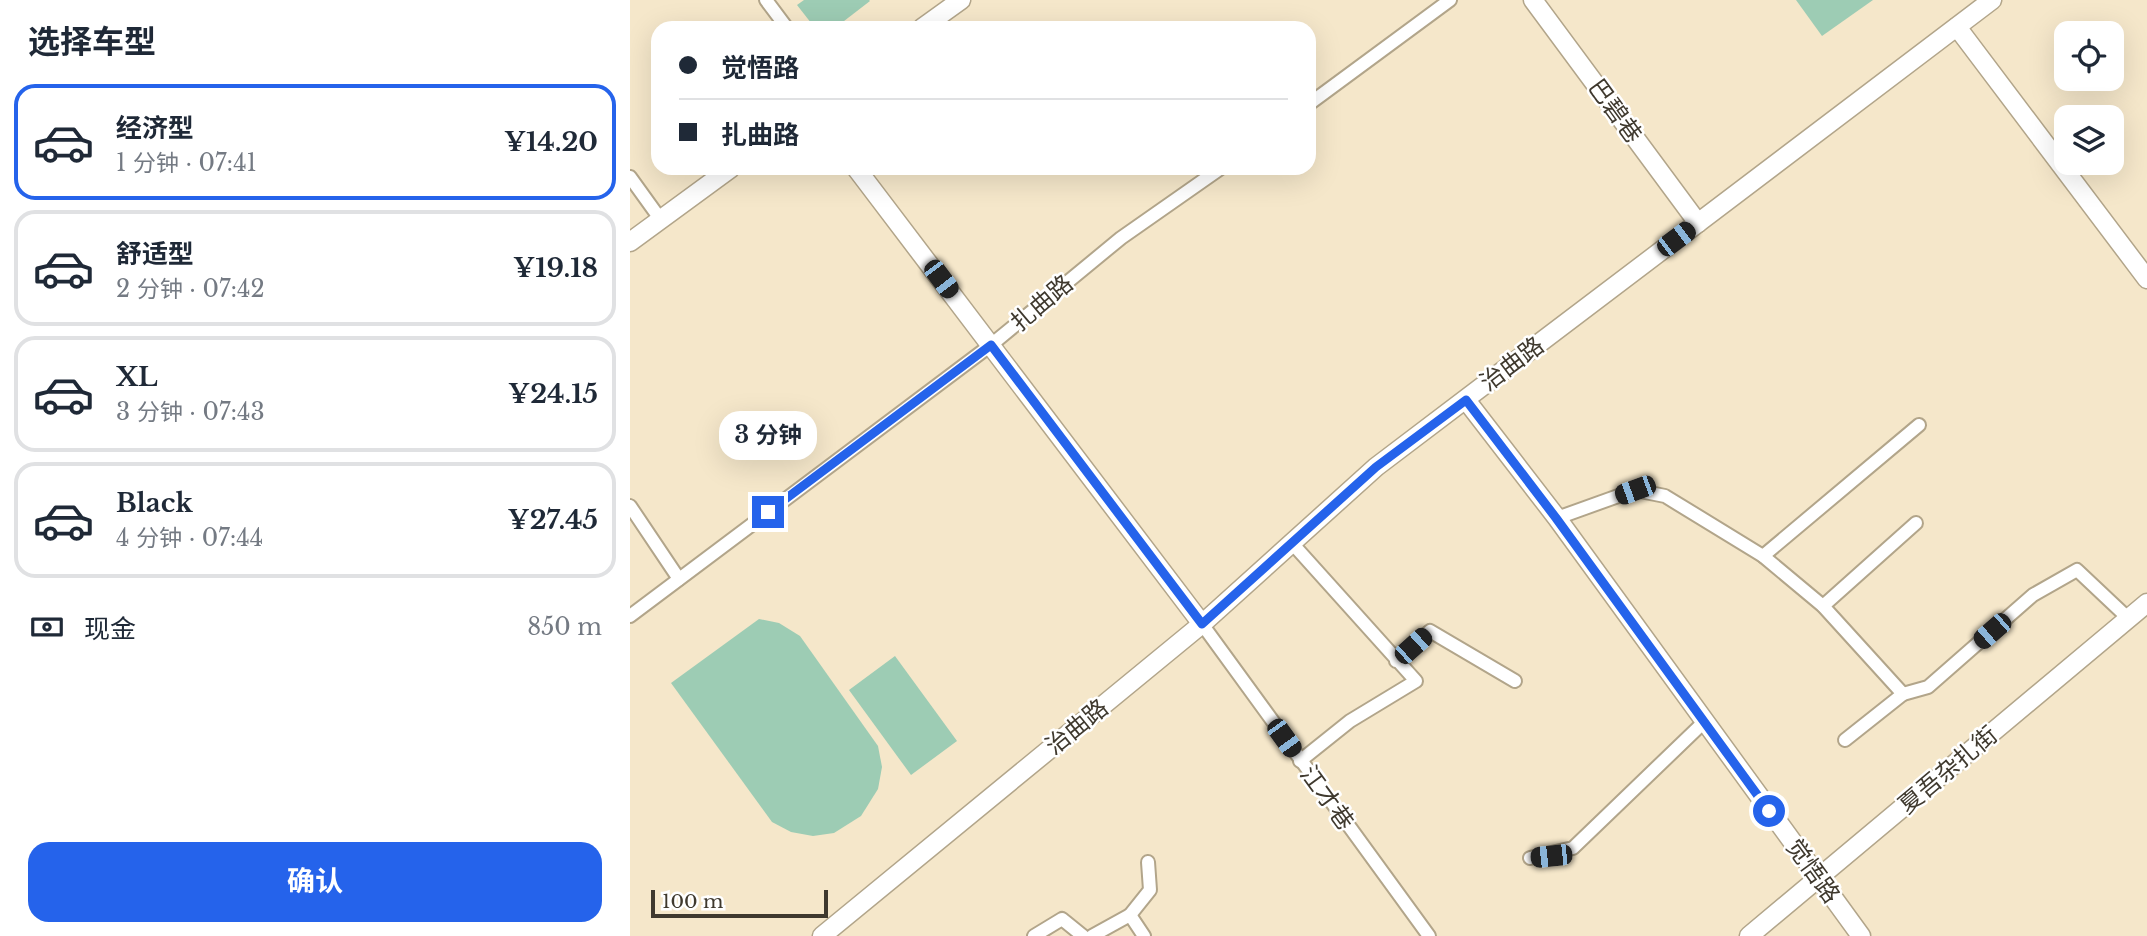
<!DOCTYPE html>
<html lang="zh">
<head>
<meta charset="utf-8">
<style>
  :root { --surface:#fff; --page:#f2f2f3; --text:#1f2937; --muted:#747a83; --line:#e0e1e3; --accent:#2563eb }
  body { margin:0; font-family:"Libre Baskerville","Noto Sans SC",serif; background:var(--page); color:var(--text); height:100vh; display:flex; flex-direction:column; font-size:26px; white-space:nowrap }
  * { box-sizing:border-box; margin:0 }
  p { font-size:23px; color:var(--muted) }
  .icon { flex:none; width:38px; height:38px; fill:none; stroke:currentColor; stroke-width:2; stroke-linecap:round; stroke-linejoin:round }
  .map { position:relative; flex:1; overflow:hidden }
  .sheet { display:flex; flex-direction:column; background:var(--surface); width:630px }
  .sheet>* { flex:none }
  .banner { position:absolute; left:21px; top:21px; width:665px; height:154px; border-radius:21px; box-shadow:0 7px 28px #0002; display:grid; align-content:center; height:154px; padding:0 28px; background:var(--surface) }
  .buttons { position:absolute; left:1424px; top:21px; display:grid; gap:14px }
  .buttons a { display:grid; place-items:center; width:70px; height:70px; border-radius:14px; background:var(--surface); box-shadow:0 7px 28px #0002; font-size:35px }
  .scale { position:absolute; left:21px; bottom:18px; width:177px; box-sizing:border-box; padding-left:7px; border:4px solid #3f392e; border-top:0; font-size:19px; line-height:24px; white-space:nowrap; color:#3f392e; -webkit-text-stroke:5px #fff; paint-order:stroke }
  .end { position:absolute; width:32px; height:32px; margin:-16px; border:9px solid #2563eb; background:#fff; box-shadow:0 0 0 4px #fff }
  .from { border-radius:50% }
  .bubble { position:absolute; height:49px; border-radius:21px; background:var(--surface); box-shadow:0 7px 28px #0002; font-size:23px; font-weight:700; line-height:49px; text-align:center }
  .car { position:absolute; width:21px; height:42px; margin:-21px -10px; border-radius:9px; box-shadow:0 0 5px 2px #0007; background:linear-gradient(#222 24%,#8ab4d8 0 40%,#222 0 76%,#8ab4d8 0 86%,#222 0) }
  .banner b { display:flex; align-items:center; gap:24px; height:66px; font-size:26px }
  .banner b+b { border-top:2px solid var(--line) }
  .banner i { width:18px; height:18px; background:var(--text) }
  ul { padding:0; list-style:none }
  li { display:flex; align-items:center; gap:21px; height:116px; margin:0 14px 10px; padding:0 14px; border:4px solid var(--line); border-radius:21px }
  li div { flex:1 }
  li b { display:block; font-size:26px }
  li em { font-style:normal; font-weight:700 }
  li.selected { border-color:var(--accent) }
  li>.icon { width:63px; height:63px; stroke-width:1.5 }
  h2 { padding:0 28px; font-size:32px; line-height:84px }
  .pay { display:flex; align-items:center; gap:18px; height:77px; padding:0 28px; font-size:26px }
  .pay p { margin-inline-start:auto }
  .action { display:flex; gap:14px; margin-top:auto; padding:14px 28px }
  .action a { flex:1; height:80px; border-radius:21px; background:var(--accent); color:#fff; font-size:28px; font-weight:700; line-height:80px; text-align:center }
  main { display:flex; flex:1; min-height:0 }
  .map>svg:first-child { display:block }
  .green { fill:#9dccb4 }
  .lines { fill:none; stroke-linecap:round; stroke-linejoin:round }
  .street-casing { stroke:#b2a58a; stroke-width:16 }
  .secondary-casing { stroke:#b2a58a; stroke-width:21 }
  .street { stroke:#fff; stroke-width:12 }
  .secondary { stroke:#fff; stroke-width:18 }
  .route { stroke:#2563eb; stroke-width:9 }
  .labels { text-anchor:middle; stroke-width:5; stroke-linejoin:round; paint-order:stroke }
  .street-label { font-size:24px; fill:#3f392e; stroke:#fff }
</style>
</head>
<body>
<main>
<section class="sheet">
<h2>选择车型</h2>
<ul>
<li class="selected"><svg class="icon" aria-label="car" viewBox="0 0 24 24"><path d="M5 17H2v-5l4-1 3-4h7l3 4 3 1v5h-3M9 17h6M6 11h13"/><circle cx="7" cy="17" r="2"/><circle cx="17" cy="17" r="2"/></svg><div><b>经济型</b><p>1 分钟 · 07:41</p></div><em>¥14.20</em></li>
<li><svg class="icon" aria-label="car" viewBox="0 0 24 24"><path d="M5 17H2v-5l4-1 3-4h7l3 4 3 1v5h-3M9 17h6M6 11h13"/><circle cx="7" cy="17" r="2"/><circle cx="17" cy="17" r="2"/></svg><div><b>舒适型</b><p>2 分钟 · 07:42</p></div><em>¥19.18</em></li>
<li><svg class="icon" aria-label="car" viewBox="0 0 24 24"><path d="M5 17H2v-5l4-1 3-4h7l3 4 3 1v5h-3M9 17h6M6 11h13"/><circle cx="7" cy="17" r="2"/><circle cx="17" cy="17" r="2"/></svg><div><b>XL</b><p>3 分钟 · 07:43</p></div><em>¥24.15</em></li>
<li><svg class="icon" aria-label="car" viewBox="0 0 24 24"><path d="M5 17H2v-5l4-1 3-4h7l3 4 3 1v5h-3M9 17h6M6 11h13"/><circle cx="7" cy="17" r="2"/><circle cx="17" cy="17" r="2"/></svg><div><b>Black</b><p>4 分钟 · 07:44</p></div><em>¥27.45</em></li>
</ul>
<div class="pay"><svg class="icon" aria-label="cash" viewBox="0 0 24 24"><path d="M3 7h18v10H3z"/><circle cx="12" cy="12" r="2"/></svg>现金<p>850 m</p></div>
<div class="action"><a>确认</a></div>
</section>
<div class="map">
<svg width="1517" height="936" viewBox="0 0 1517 936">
  <rect width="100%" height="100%" fill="#f5e7ca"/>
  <!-- green -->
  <g class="green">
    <path d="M174,0H239L240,1L205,28H185L167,5Z"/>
    <path d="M1166,0H1243L1192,36Z"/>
    <path d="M129,619L149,623L170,636L248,746L252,767L248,789L231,816L204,833L183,836L161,832L142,822L41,683Z"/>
    <path d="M265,656L327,741L281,775L219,690Z"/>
  </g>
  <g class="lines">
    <!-- street casing -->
    <g class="street-casing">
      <g id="street">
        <path d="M136,0L157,28"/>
        <path d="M679,104L820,0"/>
        <path d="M0,177L31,220"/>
        <path d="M0,506L49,579"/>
        <path d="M927,518L1005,490L1035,496L1133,556L1193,606L1273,694L1298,687L1403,595L1447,570L1499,619"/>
        <path d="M661,542L786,681L720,721L670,761"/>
        <path d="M1133,556L1289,425"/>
        <path d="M1193,606L1286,523"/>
        <path d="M0,616L361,345L491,238L591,168"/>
        <path d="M572,624L799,936"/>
        <path d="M766,661L800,631L885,681"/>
        <path d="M1215,740L1273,694"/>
        <path d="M900,858L943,848L1074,722"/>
        <path d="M500,915L520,890L518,862"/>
        <path d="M404,936L432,919L453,936"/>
        <path d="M462,936L500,915L514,936"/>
      </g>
    </g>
    <!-- secondary casing -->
    <g class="secondary-casing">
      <g id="secondary">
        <path d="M903,0L1068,223"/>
        <path d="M1327,27L1517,279"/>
        <path d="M292,28L331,0"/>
        <path d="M226,168L572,624"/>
        <path d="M0,242L101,168"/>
        <path d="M836,400L927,518L1231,936"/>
        <path d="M192,936L572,624L746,467L1362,0"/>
        <path d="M1119,936L1517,603"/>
      </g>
    </g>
    <!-- street -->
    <use href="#street" class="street"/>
    <!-- secondary -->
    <use href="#secondary" class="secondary"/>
  </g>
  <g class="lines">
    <!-- route -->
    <path class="route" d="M138,512L361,345L572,624L746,467L836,400L926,518L1139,811"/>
  </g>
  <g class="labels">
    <!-- street labels -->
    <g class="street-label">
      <text transform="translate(985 111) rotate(54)" y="8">巴碧巷</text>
      <text transform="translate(412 303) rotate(-40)" y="8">扎曲路</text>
      <text transform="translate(882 364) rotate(-37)" y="8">治曲路</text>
      <text transform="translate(447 727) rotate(-39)" y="8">治曲路</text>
      <text transform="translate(1318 770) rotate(-40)" y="8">夏吾杂扎街</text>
      <text transform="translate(697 798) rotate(54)" y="8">江才巷</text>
      <text transform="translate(1183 871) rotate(54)" y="8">觉悟路</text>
    </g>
  </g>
</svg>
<div class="buttons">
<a><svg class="icon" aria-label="locate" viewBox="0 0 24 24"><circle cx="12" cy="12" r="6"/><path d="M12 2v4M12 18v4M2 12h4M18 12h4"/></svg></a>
<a><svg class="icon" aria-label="layers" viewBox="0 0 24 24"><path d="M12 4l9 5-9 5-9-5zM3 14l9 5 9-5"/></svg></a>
</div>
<div class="scale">100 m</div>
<i class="end from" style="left:1139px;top:811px"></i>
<i class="end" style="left:138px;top:512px"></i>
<div class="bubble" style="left:89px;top:411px;width:98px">3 分钟</div>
<i class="car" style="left:1046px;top:239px;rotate:53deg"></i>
<i class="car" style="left:311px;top:279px;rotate:143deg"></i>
<i class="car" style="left:1005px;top:490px;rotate:250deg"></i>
<i class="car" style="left:1362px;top:631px;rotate:229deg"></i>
<i class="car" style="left:783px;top:646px;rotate:48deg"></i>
<i class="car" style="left:654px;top:738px;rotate:144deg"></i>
<i class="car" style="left:921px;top:856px;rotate:264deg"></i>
<div class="banner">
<b><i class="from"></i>觉悟路</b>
<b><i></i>扎曲路</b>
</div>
</div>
</main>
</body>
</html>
